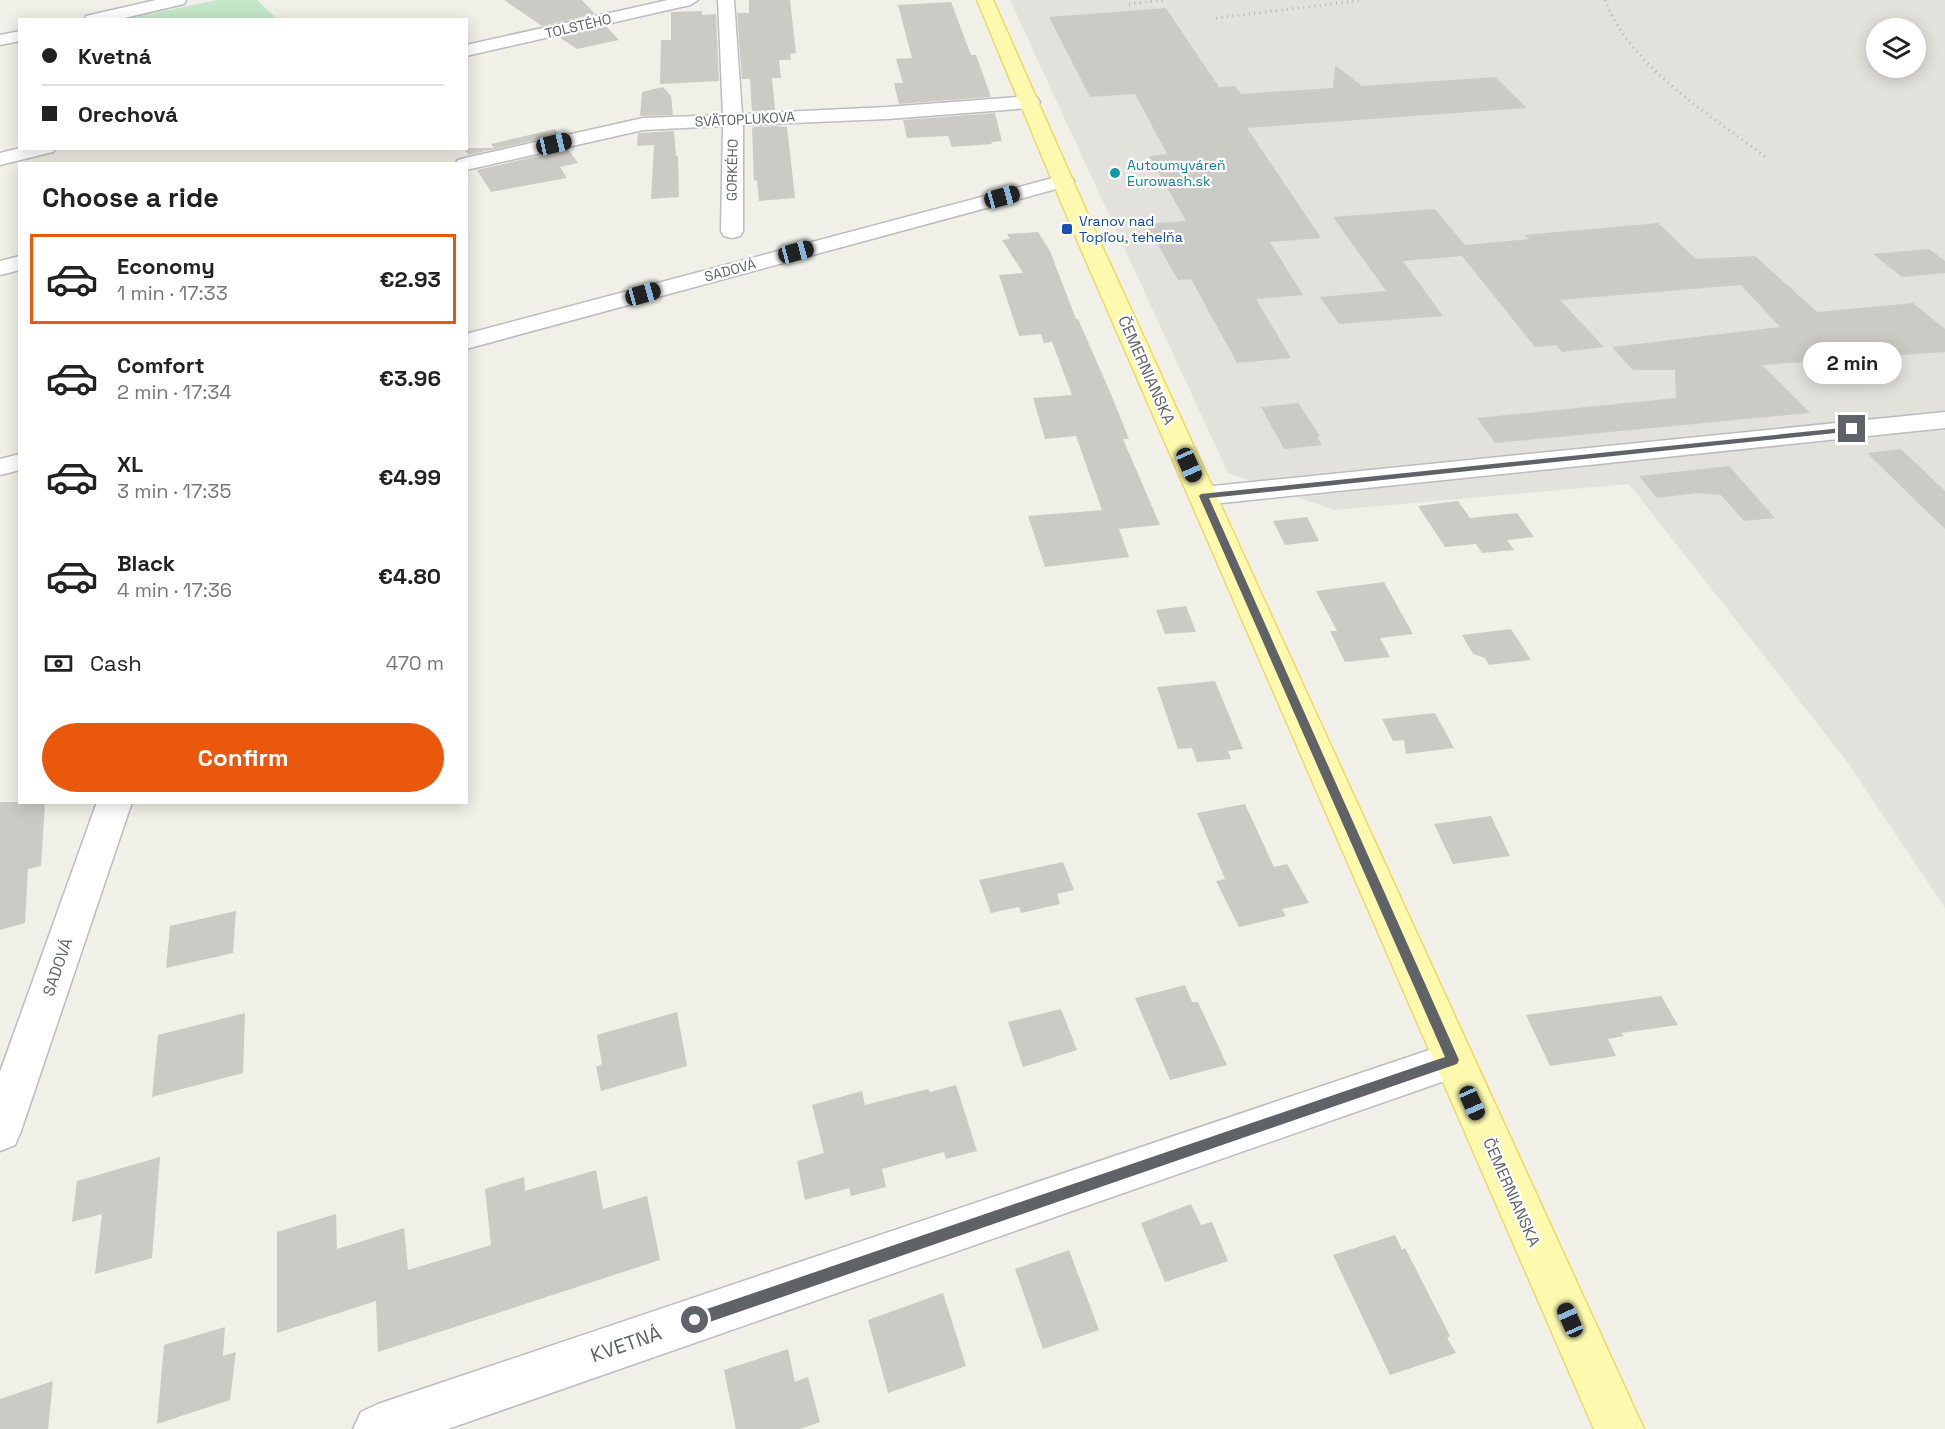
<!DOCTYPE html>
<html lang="en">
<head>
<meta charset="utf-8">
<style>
  :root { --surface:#fff; --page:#f2f2f2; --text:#222; --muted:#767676; --line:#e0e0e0; --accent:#ea580c }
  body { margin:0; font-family:"Space Grotesk",sans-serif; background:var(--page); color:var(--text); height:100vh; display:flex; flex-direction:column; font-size:22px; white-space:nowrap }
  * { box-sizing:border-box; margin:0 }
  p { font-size:20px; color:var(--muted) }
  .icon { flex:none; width:33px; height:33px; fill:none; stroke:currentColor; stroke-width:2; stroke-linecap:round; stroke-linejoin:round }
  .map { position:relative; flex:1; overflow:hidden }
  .panel { position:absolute; left:18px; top:162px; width:450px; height:642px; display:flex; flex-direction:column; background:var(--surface); border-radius:0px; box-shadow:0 3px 15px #0003 }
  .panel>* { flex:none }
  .banner { position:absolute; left:18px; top:18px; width:450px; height:132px; border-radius:0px; box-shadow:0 3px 15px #0003; display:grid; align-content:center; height:132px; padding:0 24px; background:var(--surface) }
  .fabs { position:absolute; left:1866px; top:18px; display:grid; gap:12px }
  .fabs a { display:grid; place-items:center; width:60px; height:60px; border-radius:50%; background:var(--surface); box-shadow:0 3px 15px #0003; font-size:30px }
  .end { position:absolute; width:27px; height:27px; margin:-14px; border:8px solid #5f6267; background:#fff; box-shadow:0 0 0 3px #fff }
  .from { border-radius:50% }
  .bubble { position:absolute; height:42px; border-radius:21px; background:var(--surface); box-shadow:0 3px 15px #0003; font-size:20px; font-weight:600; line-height:42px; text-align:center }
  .car { position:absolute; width:18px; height:36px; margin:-18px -9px; border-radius:8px; box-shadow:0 0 4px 2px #0007; background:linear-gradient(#222 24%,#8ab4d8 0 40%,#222 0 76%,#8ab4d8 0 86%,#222 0) }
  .banner b { display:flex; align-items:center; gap:21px; height:57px; font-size:22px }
  .banner b+b { border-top:2px solid var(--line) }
  .banner i { width:15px; height:15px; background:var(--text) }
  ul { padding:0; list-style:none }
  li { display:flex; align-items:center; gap:18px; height:90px; margin:0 12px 9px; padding:0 12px; border:3px solid transparent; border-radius:0px }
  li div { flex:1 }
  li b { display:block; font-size:22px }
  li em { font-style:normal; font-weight:600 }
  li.active { border-color:var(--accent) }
  li>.icon { width:54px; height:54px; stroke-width:1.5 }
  h2 { padding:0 24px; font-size:27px; line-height:72px }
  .pay { display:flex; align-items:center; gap:15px; height:66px; padding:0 24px; font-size:22px }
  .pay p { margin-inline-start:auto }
  .button { display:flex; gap:12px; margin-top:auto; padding:12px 24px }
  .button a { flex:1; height:69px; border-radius:36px; background:var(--accent); color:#fff; font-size:24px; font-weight:600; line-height:69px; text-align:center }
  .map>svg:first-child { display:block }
  .industrial { fill:#e2e1dc; fill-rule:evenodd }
  .green { fill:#c5e7c9 }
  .building { fill:#cccac4 }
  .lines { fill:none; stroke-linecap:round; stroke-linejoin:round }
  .street-casing { stroke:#babcc0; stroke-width:3 }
  .primary-casing { stroke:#efd762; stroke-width:3 }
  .street { fill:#fff; fill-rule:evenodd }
  .primary { fill:#fdfab0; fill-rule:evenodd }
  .rail { stroke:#b6b6b7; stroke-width:3; stroke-dasharray:1 4.5; stroke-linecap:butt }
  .route { fill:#5f6267 }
  .culture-dot { fill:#0f9aa8; stroke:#fff; stroke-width:2 }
  .transit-dot { fill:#1a4fb4; stroke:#fff; stroke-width:2 }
  .labels { text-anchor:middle; stroke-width:4.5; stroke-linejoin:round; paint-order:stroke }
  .far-street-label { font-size:14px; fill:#5f6267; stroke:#fff }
  .far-culture-label { font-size:14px; fill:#0d838f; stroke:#fff; text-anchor:start }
  .far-transit-label { font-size:14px; fill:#164399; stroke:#fff; text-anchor:start }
  .street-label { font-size:16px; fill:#5f6267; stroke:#fff }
  .near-street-label { font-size:20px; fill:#5f6267; stroke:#fff }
</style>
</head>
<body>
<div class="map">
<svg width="1945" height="1429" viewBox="0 0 1945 1429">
  <rect width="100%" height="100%" fill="#f0f0e8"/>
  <!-- industrial -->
  <path class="industrial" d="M1010,0H1945V908L1846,760L1629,484L1334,510L1228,473ZM1876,28H1916V68H1876Z"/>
  <!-- green -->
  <path class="green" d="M217,0H257L277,19H127Z"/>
  <!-- building -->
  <g class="building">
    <path d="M504,0H582L595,14L542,26Z"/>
    <path d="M749,0H790L796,53L790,54L791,60H779L781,78H772L775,110L752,111L750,79H742L737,13H749Z"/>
    <path d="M951,2L971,55H976L991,97L899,104L894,83H903L896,59L912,58L898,5Z"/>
    <path d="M1166,8L1219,87L1235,86L1241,94L1333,88L1335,65L1362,86L1495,77L1527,108L1247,128L1321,238L1270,242L1303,295L1256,299L1291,358L1237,363L1191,279L1178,280L1146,224L1186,221L1149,156L1167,154L1135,94L1090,97L1049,17Z"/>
    <path d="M702,11V15L716,14L719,81L660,84L661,40H671V12Z"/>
    <path d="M606,26L619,40L577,49L559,37Z"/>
    <path d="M663,87L671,96L673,115L640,116L642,92Z"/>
    <path d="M995,113L1002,141L991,142L992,144L952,147L948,136L907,138L903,120Z"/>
    <path d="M777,126L787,127L795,198L759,201L757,180L754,181L752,129L753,127Z"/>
    <path d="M555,129L559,135L468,155L464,148H494L491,144Z"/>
    <path d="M674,131L676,156H678L679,197L651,199L654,145L637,146L638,133Z"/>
    <path d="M568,149L578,163L560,167L567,178L491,192L477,170Z"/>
    <path d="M1435,209L1465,245L1529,239L1524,235L1658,223L1696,259L1755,256L1817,312L1913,303L1945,329V352L1762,365L1810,413L1495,443L1477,418L1676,398L1675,370H1633L1612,347L1780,327L1741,285L1560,300L1604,347L1562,352L1556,345L1535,347L1462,256L1403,261L1443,316L1339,324L1320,297L1386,291L1333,217Z"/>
    <path d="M1038,232L1050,251L1076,319H1078L1110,392L1129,439H1123L1160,525L1119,529L1129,557L1045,567L1028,516L1102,510L1076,436L1045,439L1033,398L1072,395L1052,342L1044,343L1041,334L1019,336L999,275L1023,273L1002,240L1010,239L1007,234Z"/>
    <path d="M1929,249L1945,261V273L1902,277L1873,254Z"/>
    <path d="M1298,403L1320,436L1317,437L1322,445L1284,449L1261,407Z"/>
    <path d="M1901,449L1945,491V529L1867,453Z"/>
    <path d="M1729,466L1775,518L1744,521L1721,495L1698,493L1657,498L1639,476Z"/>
    <path d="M1458,501L1470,518L1517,513L1534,537L1507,540L1514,550L1482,553L1476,544L1445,547L1418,506Z"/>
    <path d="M1307,517L1319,541L1285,545L1273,521Z"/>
    <path d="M1384,582L1413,634L1380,638L1390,657L1345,662L1330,631H1337L1316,591Z"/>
    <path d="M1186,606L1196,632L1165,634L1156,610Z"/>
    <path d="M1511,629L1531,660L1489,665L1485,658L1473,654L1462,635Z"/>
    <path d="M1215,681L1243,749L1228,751L1231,759L1197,762L1192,748L1178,749L1157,687Z"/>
    <path d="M1435,713L1454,748L1406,754L1404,740L1393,741L1382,719Z"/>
    <path d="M0,802H45L41,866L28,869L25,923L0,930Z"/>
    <path d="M1245,804L1274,867L1287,864L1309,903L1282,909L1286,916L1239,927L1216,881L1225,879L1197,813Z"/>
    <path d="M1491,816L1510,856L1453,864L1434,824Z"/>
    <path d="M1063,862L1074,890L1057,894L1060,904L1021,913L1019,907L991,913L979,880Z"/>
    <path d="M236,911L233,953L166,968L170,926Z"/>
    <path d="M1185,985L1192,1002H1198L1227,1065L1170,1080L1135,998Z"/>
    <path d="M1661,996L1678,1025L1621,1033L1624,1036L1608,1039L1616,1056L1550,1066L1526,1015Z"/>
    <path d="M1061,1009L1077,1050L1023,1067L1008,1022Z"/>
    <path d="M677,1012L687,1066L601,1091L596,1067L602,1064L597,1035Z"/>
    <path d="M245,1013L243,1073L152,1097L158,1035Z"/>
    <path d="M956,1085L977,1151L946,1159L944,1152L882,1169L886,1187L851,1196L849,1188L805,1200L797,1161L824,1153L812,1105L862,1091L865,1105L928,1089L930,1092Z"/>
    <path d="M160,1157L152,1258L95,1274L102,1214L72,1222L77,1181Z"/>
    <path d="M596,1170L603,1209L647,1196L660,1260L378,1352L376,1301L277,1333V1232L336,1214L337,1249L404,1228L408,1270L491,1245L485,1189L524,1177L525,1191Z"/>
    <path d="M1191,1204L1201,1225L1212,1222L1228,1261L1165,1282L1141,1223Z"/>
    <path d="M1395,1235L1402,1250L1405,1248L1450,1336L1447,1338L1456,1353L1390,1375L1333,1255Z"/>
    <path d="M1069,1250L1099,1330L1043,1349L1015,1269Z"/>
    <path d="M943,1293L966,1366L888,1393L868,1320Z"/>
    <path d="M225,1327L223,1356L236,1352L230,1400L157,1424L164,1345Z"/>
    <path d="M788,1349L795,1382L808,1377L820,1422L800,1429H736L724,1370Z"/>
    <path d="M53,1381L48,1429H0V1399Z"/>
  </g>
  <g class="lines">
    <!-- street casing -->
    <g class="street-casing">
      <g id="street">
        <path d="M156,0H186L184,4L116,20H84L86,16Z"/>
        <path d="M668,0H698L690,5L466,56V45Z"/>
        <path d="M718,0H734L742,114L887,107L1030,96L1037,98L1040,102L1037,106L1030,108L887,119L743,125V231L740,236L732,238L724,236L721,231L723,126L643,130L466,170V164H455L458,160L465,158L643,118L723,115Z"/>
        <path d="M20,31V41L0,45V35Z"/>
        <path d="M20,148H56L53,152L0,165V153Z"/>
        <path d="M1064,175L1071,177L1074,181L1071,185L466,349V334Z"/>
        <path d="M20,256V270L0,275V261Z"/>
        <path d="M1945,412V428L1203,505L1193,502L1189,496L1193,490L1203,487Z"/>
        <path d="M20,454V470L0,475V459Z"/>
        <path d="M97,802H132L21,1131L15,1145L0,1151V1072Z"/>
        <path d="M1453,1042L1467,1047L1473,1060L1467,1073L1453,1078L448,1429H353L361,1412L378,1404Z"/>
      </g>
    </g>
    <!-- primary casing -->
    <g class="primary-casing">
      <path id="primary" d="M977,0H993L1096,233L1644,1429H1594L1074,233Z"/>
    </g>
    <!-- street -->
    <use href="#street" class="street"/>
    <!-- primary -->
    <use href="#primary" class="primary"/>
    <!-- rail -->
    <g class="rail">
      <path d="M1605,0C1630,67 1712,116 1767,158"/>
      <path d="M1129,4L1164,0"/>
      <path d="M1216,18L1363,0"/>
    </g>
  </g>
  <!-- route -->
  <path class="route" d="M1852,427L1856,429L1855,431L1209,498L1459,1060L1457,1064L695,1327L690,1325L688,1320L690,1315L695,1313L1445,1057L1199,496L1201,494Z"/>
  <!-- markers -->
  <circle class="culture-dot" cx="1115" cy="173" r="6"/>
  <rect class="transit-dot" x="1061" y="223" width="12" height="12" rx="3"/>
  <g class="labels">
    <!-- far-street labels -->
    <g class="far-street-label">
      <text transform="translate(578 26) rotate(-13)" y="5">TOLSTÉHO</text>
      <text transform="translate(745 119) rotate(-3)" y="5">SVÄTOPLUKOVA</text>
      <text transform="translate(732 170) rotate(-89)" y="5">GORKÉHO</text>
      <text transform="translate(730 270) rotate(-15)" y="5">SADOVÁ</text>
    </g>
    <!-- far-culture labels -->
    <g class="far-culture-label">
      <text x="1127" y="170">Autoumyváreň<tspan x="1127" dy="16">Eurowash.sk</tspan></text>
    </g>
    <!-- far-transit labels -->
    <g class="far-transit-label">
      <text x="1079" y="226">Vranov nad<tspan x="1079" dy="16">Topľou, tehelňa</tspan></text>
    </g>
    <!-- street labels -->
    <g class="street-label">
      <text transform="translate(1147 370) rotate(66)" y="6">ČEMERNIANSKA</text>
      <text transform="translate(57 967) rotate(-71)" y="6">SADOVÁ</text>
      <text transform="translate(1512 1192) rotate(66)" y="6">ČEMERNIANSKA</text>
    </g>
    <!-- near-street labels -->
    <g class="near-street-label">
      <text transform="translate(626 1344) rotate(-19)" y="7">KVETNÁ</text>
    </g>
  </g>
</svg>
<div class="fabs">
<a><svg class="icon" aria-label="layers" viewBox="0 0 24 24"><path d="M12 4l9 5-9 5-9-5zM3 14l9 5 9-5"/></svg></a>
</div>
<i class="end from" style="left:695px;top:1320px"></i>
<i class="end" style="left:1852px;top:429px"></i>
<div class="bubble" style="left:1803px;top:342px;width:99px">2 min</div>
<i class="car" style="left:554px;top:144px;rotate:77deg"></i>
<i class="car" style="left:1002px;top:197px;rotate:75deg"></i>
<i class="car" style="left:796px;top:252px;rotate:75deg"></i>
<i class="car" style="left:643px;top:294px;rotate:74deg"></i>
<i class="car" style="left:1189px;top:465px;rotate:156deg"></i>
<i class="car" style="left:1472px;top:1103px;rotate:156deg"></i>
<i class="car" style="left:1570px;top:1320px;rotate:336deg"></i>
<div class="banner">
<b><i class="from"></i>Kvetná</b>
<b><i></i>Orechová</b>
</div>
<section class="panel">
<h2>Choose a ride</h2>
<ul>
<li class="active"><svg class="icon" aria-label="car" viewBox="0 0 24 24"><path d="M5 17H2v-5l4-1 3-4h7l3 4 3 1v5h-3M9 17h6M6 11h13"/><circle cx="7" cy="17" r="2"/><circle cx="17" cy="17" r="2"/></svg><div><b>Economy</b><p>1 min · 17:33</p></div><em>€2.93</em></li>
<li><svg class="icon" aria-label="car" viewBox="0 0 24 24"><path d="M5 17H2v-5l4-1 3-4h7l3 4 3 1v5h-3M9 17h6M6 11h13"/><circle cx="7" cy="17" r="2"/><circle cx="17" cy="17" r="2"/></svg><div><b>Comfort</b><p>2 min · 17:34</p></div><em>€3.96</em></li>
<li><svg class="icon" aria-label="car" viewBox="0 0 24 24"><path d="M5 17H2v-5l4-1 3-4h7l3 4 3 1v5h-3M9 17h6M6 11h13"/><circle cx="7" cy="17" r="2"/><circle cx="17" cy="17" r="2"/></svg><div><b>XL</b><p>3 min · 17:35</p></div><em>€4.99</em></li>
<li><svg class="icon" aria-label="car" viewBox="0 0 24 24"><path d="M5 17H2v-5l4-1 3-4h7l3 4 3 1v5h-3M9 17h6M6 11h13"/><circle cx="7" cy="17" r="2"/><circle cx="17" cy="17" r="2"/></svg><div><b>Black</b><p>4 min · 17:36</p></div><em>€4.80</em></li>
</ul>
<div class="pay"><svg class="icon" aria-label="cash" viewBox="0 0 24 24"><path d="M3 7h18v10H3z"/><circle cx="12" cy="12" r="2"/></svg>Cash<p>470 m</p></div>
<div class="button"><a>Confirm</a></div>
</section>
</div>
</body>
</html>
